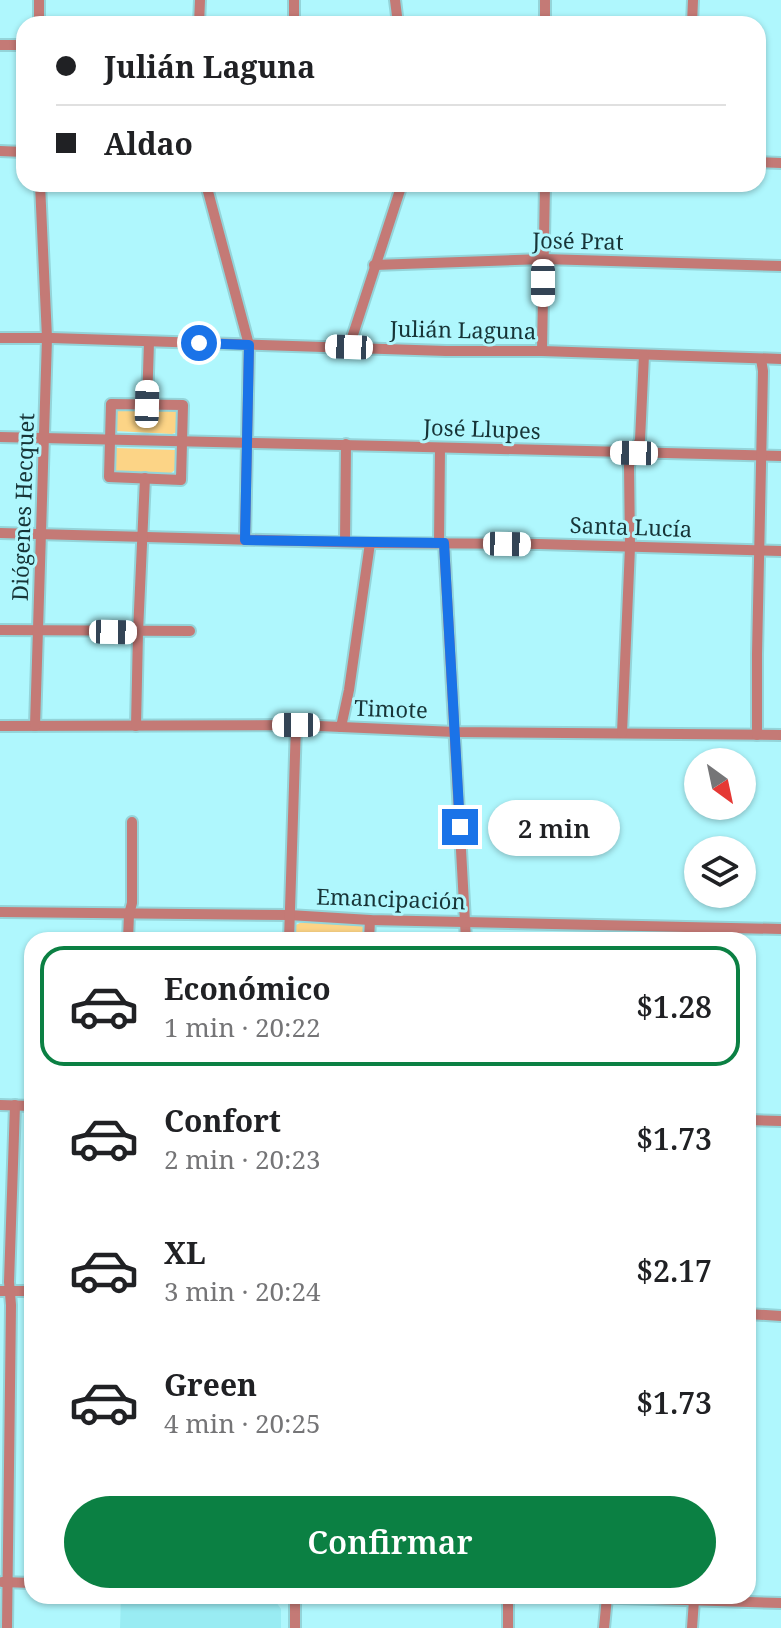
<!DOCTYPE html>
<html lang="es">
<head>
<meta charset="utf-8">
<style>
  :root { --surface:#fff; --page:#f6f6f6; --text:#202124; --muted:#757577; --line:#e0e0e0; --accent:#0b8043 }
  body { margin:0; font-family:"Noto Serif",serif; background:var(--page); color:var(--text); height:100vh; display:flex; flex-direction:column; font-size:30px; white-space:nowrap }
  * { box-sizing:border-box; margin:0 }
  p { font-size:26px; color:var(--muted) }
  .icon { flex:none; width:44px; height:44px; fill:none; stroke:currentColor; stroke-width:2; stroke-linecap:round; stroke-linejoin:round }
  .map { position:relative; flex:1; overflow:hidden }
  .drawer { position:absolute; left:24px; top:932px; width:732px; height:672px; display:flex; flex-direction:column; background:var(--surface); border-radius:24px; box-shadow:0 2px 6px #0004 }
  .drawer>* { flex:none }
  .guide { position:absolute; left:16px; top:16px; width:750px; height:176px; border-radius:24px; box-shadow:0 2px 6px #0004; display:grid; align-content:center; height:176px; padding:0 40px; background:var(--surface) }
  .needle { width:52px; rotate:147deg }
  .tools { position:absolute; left:684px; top:748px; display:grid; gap:16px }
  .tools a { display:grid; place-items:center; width:72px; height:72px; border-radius:50%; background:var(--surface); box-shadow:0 2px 6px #0004; font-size:40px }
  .end { position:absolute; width:36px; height:36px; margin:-18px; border:10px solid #1a73e8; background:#fff; box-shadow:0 0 0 4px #fff }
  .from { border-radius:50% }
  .bubble { position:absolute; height:56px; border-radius:28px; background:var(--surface); box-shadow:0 2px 6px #0004; font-size:26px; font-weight:600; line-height:56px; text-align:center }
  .car { position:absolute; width:24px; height:48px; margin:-24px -12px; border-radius:10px; box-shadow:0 0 6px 2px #0007; background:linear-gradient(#fff 24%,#345 0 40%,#fff 0 76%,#345 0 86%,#fff 0) }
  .guide b { display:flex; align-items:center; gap:28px; height:76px; font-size:30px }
  .guide b+b { border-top:2px solid var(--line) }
  .guide i { width:20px; height:20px; background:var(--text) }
  ul { padding:14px 0 0; list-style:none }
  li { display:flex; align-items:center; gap:24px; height:120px; margin:0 16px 12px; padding:0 24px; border:4px solid transparent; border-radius:24px }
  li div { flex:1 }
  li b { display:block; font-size:30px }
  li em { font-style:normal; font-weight:600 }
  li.selected { border-color:var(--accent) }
  li>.icon { width:72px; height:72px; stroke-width:1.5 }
  .button { display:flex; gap:16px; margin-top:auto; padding:16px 40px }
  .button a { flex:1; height:92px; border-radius:48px; background:var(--accent); color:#fff; font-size:32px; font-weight:600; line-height:92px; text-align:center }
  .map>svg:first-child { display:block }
  .built { fill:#99ecf3 }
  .green { fill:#fcd486 }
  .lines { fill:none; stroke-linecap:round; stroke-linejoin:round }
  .minor-casing { stroke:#94d4d9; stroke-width:14 }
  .minor { stroke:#c47a76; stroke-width:10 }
  .route { stroke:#1a73e8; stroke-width:10 }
  .labels { text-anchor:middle; stroke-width:6; stroke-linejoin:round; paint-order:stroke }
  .street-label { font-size:22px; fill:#173437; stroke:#aff7fd }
</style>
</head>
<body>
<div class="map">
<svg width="781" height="1628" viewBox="0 0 781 1628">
  <rect width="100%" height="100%" fill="#aff7fd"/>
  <!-- built -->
  <path class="built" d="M121,1596L272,1600L276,1602L281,1609V1628H120Z"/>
  <!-- green -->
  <g class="green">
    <path d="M119,409H173L179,414L178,432L172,434L115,431V413Z"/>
    <path d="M116,448L175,450L177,454V468L170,474L118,473L114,470V449Z"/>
    <path d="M300,923H356L363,927L365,940H292L294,926Z"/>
  </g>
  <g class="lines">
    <!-- minor casing -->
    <g class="minor-casing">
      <g id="minor">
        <path d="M294,0V24"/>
        <path d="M395,0L398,24"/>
        <path d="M545,0V24"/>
        <path d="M39,24V0"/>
        <path d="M199,24L200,0"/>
        <path d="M692,24L693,0"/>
        <path d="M0,45H24"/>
        <path d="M0,151L24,152"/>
        <path d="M758,162L781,163"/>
        <path d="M206,184L249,345L245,540"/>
        <path d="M374,265L543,259L781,266"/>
        <path d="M0,338H52L446,351H542L781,359"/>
        <path d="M349,347L402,184"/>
        <path d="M542,351L545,184"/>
        <path d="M111,404L183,405L181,480L109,477Z"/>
        <path d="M147,404L149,342"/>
        <path d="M0,437C260,441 521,451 781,456"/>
        <path d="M0,533L370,543L539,544L781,551"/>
        <path d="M345,542L346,444"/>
        <path d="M439,543L440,448"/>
        <path d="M444,543L466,940"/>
        <path d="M0,630L190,631"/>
        <path d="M0,726L296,725L455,732L781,735"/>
        <path d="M35,726L47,338L40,184"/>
        <path d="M136,726L138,632L145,478"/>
        <path d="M341,727L349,690L370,543"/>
        <path d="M622,733L630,547L629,465L640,440L644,355"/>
        <path d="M757,735V654L763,371L761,359"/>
        <path d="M0,912L289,915L370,920L781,929"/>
        <path d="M128,940L129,914L132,903V822"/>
        <path d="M289,940L296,725"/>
        <path d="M369,940L370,920"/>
        <path d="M0,1105L32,1106"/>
        <path d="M748,1120L781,1121"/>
        <path d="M0,1291H32"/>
        <path d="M748,1314L781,1316"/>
        <path d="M2,1582L32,1583"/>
        <path d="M508,1596V1628"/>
        <path d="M558,1596L781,1603"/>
        <path d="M7,1628L11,1305L9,1282L15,1105"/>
        <path d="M295,1628V1596"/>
        <path d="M604,1628L607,1597"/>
        <path d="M692,1628L694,1600"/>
      </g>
    </g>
    <!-- minor -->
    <use href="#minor" class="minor"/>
  </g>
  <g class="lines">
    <!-- route -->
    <path class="route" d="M199,343L249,345L245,540L444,543L460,827"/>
  </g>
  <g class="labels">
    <!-- street labels -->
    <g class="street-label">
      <text transform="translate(578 241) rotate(1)" y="8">José Prat</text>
      <text transform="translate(463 330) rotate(1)" y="8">Julián Laguna</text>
      <text transform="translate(482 429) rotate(2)" y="8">José Llupes</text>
      <text transform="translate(23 507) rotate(-88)" y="8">Diógenes Hecquet</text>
      <text transform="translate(631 527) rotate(2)" y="8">Santa Lucía</text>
      <text transform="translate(391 709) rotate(2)" y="8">Timote</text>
      <text transform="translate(391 899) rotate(2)" y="8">Emancipación</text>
    </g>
  </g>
</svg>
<div class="tools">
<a><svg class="needle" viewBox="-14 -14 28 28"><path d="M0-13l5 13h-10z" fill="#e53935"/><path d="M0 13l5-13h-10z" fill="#757577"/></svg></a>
<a><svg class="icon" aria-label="layers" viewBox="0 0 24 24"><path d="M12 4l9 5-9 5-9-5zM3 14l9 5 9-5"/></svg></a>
</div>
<i class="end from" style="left:199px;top:343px"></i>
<i class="end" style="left:460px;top:827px"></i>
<div class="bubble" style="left:488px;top:800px;width:132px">2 min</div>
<i class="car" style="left:543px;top:283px;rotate:180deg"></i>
<i class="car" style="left:349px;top:347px;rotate:272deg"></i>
<i class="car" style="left:147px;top:404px;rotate:1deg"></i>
<i class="car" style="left:634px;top:453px;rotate:271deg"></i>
<i class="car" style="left:507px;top:544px;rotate:91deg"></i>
<i class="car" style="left:113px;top:632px;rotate:91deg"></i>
<i class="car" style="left:296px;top:725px;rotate:270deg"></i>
<div class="guide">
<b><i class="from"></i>Julián Laguna</b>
<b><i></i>Aldao</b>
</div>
<section class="drawer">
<ul>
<li class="selected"><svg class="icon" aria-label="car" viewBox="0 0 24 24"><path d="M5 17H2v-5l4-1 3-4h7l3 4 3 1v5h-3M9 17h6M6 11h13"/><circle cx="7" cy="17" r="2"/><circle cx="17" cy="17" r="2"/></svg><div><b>Económico</b><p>1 min · 20:22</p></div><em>$1.28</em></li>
<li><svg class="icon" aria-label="car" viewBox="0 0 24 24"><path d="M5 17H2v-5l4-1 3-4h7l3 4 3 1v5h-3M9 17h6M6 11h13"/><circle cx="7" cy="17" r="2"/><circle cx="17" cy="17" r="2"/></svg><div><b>Confort</b><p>2 min · 20:23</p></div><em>$1.73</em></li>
<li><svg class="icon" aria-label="car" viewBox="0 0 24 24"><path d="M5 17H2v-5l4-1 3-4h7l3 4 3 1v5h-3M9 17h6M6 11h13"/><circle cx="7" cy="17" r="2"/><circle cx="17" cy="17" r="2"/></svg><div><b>XL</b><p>3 min · 20:24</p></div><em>$2.17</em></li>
<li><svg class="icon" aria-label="car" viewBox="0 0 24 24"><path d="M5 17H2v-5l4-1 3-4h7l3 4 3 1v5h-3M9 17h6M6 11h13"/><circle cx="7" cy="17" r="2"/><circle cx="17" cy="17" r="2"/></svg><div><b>Green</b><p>4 min · 20:25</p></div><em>$1.73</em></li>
</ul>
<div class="button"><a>Confirmar</a></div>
</section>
</div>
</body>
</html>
